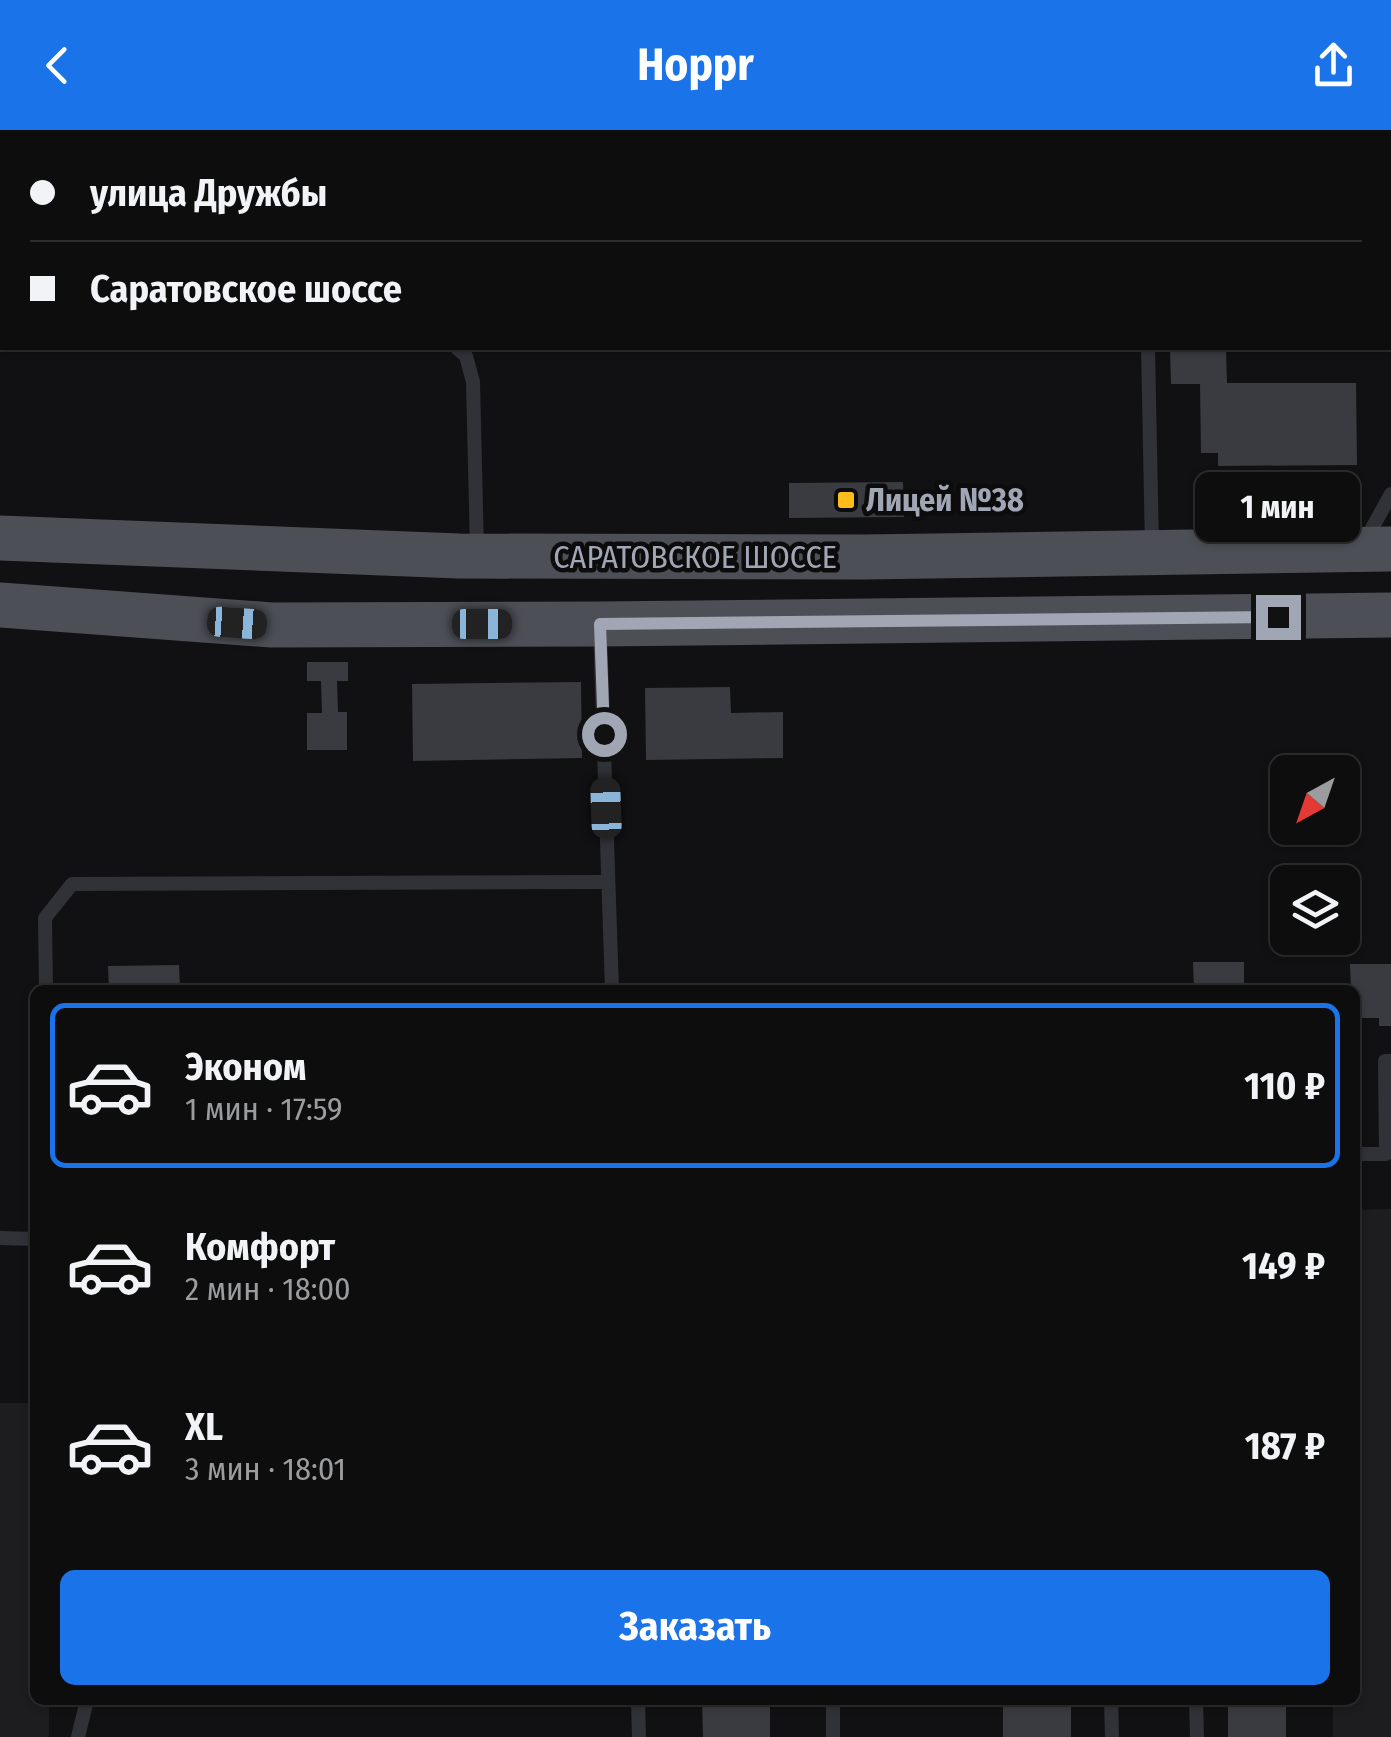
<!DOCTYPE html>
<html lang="ru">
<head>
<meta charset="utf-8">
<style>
  :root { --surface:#0d0d0e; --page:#1b1b1c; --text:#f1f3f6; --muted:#9a9c9e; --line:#2d2d2e; --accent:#1a73e8 }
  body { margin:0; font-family:"Fira Sans Condensed",sans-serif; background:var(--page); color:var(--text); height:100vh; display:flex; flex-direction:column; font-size:38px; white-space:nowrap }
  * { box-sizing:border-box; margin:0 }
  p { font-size:32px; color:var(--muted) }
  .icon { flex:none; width:55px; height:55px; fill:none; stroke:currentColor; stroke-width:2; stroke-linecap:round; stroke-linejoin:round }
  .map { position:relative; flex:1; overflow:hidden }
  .panel { position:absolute; left:30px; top:855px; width:1330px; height:720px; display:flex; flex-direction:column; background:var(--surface); border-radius:15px; box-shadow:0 2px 8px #0004,0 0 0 2px var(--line) }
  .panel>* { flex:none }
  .guide { position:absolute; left:0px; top:0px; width:1392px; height:220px; box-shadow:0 2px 8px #0004,0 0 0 2px var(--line); display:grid; align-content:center; height:220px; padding:0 30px; background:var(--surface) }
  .needle { width:65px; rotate:220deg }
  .fabs { position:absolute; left:1270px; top:625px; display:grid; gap:20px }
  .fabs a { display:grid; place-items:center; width:90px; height:90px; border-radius:15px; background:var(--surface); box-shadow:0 2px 8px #0004,0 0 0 2px var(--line); font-size:50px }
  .end { position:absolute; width:45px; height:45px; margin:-22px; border:12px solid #a1a6b5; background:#111; box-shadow:0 0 0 5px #111 }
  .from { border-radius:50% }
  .bubble { position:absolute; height:70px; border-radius:15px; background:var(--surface); box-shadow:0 2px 8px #0004,0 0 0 2px var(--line); font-size:32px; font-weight:700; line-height:70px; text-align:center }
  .car { position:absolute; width:30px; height:60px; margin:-30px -15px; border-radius:12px; box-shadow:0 0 8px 2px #0007; background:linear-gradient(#222 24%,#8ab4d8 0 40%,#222 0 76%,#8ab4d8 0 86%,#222 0) }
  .guide b { display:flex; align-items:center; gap:35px; height:95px; font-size:38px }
  .guide b+b { border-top:2px solid var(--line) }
  .guide i { width:25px; height:25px; background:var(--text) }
  ul { padding:18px 0 0; list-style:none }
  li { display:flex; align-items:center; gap:30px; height:165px; margin:0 20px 15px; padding:0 10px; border:5px solid transparent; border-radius:15px }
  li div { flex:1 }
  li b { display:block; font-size:38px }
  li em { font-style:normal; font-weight:700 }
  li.selected { border-color:var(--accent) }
  li>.icon { width:90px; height:90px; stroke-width:1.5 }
  .primary-button { display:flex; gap:20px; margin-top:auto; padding:20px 30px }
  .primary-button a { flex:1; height:115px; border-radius:15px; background:var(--accent); color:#fff; font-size:40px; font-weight:700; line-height:115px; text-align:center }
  header { display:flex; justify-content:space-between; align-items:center; height:130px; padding:0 30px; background:var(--accent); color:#fff; font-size:45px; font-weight:700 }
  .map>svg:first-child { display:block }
  .built { fill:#1d1d20 }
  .water { fill:#262f37 }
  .building { fill:#3a3b41 }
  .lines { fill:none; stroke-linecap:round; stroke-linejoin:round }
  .lane { stroke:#313238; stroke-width:14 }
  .primary { stroke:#4d4f57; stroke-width:45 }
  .route { stroke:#a1a6b5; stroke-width:12 }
  .poi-dot { fill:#ffbd1c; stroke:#0c0c0d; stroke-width:4 }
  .labels { text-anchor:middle; stroke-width:9; stroke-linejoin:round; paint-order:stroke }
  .poi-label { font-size:32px; font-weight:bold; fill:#a1a6b5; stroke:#0c0c0d; text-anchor:start }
  .street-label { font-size:32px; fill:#a1a6b5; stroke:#0c0c0d }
</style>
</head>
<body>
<header><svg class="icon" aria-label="back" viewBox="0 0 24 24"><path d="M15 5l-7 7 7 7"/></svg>Hoppr<svg class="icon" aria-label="share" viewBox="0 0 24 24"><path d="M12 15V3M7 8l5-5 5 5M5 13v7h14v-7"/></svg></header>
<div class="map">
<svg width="1391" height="1607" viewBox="0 0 1391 1607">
  <rect width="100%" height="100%" fill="#111113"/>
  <!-- built -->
  <g class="built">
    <path d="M1391,1079V1607H1333V1570H1355V1080Z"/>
    <path d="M0,1273H35V1570H49V1607H0Z"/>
  </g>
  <!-- water -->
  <path class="water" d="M0,0H262L267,2H2V159H0Z"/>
  <!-- building -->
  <g class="building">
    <path d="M1170,219H1226L1227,253H1356L1357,335L1218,336V323H1201L1200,254H1171Z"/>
    <path d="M903,352L904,387L789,388V353Z"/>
    <path d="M307,532H348V551H337L338,582H347V620H307V583H322L321,551H307Z"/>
    <path d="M581,552L582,628L413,631L412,554Z"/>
    <path d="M730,557L731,583L783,582V628L646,630L645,558Z"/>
    <path d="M1193,832H1244V860H1194Z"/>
    <path d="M1350,834H1391V896H1379V888H1355V860H1351Z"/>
    <path d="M179,835L180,860H109L108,836Z"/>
    <path d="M702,1570H770V1607H703Z"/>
    <rect x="1003" y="1570" width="68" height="37"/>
    <rect x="1228" y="1570" width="58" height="37"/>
  </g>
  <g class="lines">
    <!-- lane -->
    <g class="lane">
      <path d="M1145,0V2"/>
      <path d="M0,197H2"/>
      <path d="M457,218L466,226L473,252L477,420"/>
      <path d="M1148,218L1152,417"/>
      <path d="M1365,411L1391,364"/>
      <path d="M600,501L612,860"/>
      <path d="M46,860L45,788L72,754L608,752"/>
      <path d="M1355,1024H1386L1385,931H1391"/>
      <path d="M0,1108L35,1109"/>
      <path d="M638,1570L639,1607"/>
      <path d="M1111,1570L1112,1607"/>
      <path d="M1196,1570L1197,1607"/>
      <path d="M78,1607L87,1570"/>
      <path d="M833,1607V1570"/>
    </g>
    <!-- primary -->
    <g class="primary">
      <path d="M0,408L459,426L864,427L1391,419"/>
      <path d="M0,475L272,495L600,494L1391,485"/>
    </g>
  </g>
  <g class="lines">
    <!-- route -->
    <path class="route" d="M604,604L600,494L1278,487"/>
  </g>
  <!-- markers -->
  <rect class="poi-dot" x="836" y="360" width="20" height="20" rx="5"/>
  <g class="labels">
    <!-- poi labels -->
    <g class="poi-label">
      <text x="866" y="381">Лицей №38</text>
    </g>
    <!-- street labels -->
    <g class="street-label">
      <text x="695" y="438">САРАТОВСКОЕ ШОССЕ</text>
    </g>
  </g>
</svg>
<div class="fabs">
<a><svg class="needle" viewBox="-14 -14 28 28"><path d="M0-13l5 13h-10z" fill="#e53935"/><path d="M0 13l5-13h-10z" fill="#9a9c9e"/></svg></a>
<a><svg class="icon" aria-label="layers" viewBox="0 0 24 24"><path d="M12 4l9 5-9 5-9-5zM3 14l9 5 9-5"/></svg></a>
</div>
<i class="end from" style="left:604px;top:604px"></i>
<i class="end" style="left:1278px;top:487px"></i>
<div class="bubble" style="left:1195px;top:342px;width:165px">1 мин</div>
<i class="car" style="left:237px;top:493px;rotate:94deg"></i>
<i class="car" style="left:482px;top:494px;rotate:90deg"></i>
<i class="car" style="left:606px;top:678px;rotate:358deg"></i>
<div class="guide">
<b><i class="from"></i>улица Дружбы</b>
<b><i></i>Саратовское шоссе</b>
</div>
<section class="panel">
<ul>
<li class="selected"><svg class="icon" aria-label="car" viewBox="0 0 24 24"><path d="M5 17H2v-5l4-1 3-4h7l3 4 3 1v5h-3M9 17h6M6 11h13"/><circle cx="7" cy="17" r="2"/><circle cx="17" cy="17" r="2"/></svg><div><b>Эконом</b><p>1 мин · 17:59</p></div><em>110 ₽</em></li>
<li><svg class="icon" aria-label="car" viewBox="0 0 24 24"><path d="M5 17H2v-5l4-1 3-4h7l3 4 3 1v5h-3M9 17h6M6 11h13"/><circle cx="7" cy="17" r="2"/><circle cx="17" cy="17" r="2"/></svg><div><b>Комфорт</b><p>2 мин · 18:00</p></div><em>149 ₽</em></li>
<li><svg class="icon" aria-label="car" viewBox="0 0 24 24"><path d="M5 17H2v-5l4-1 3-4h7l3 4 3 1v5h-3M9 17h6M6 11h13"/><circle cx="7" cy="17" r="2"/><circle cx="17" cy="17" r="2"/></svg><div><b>XL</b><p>3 мин · 18:01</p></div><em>187 ₽</em></li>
</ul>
<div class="primary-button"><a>Заказать</a></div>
</section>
</div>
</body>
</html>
